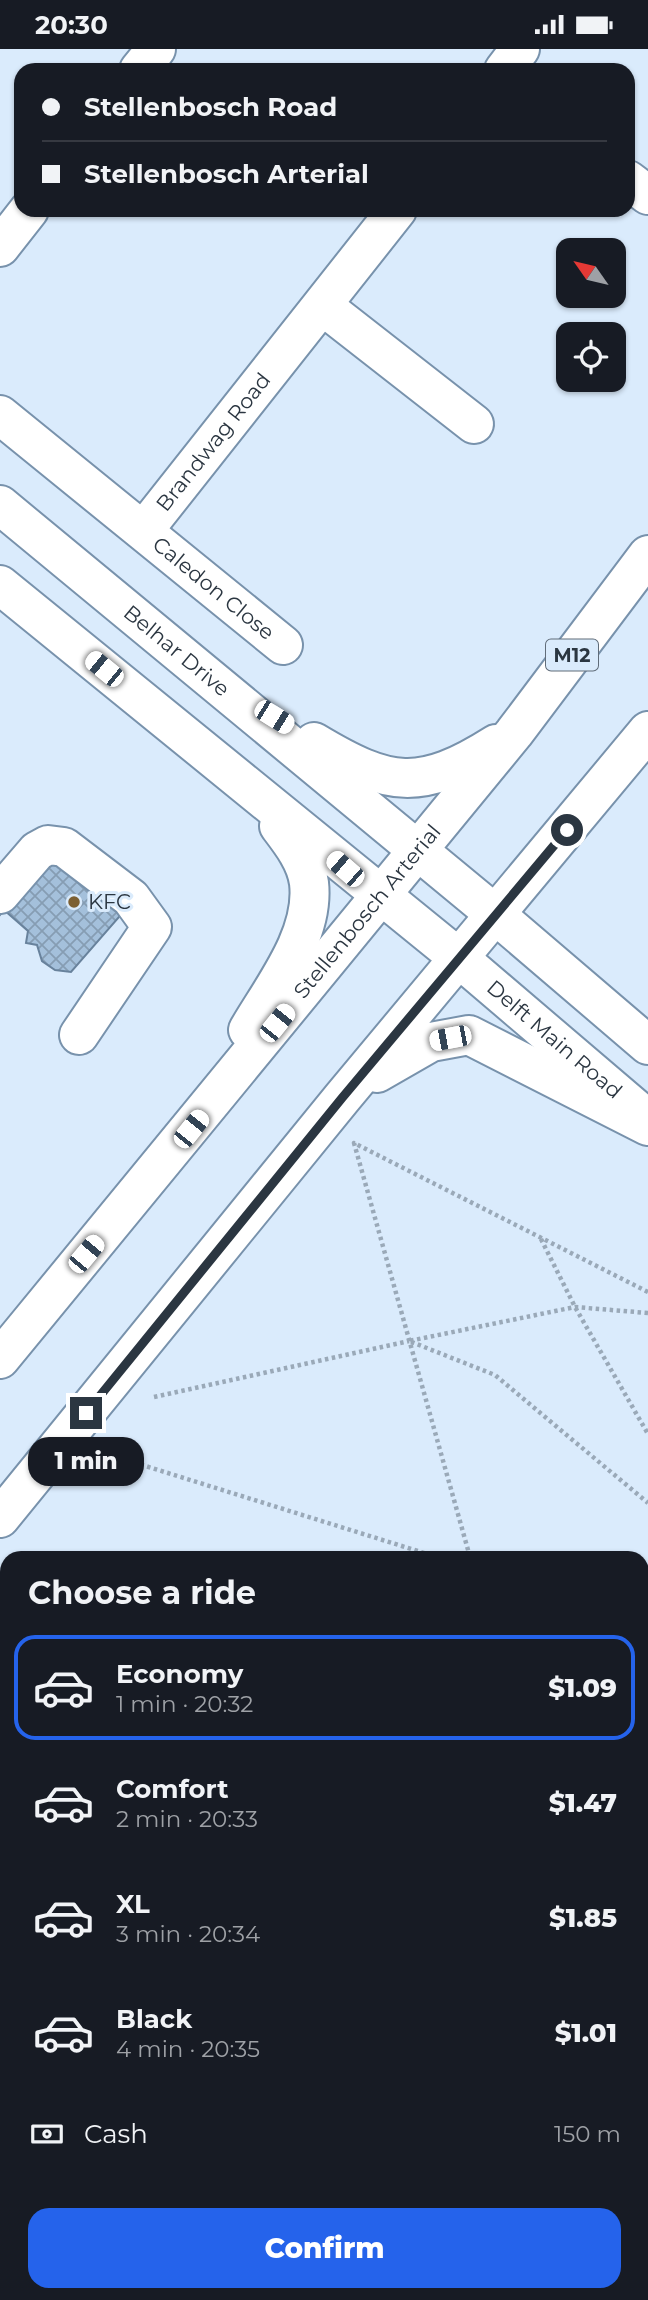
<!DOCTYPE html>
<html lang="en">
<head>
<meta charset="utf-8">
<style>
  :root { --surface:#171b24; --page:#242831; --text:#f1f3f6; --muted:#9ea1a6; --line:#363941; --accent:#2563eb }
  body { margin:0; font-family:Montserrat,sans-serif; background:var(--page); color:var(--text); height:100vh; display:flex; flex-direction:column; font-size:26px; white-space:nowrap }
  * { box-sizing:border-box; margin:0 }
  p { font-size:23px; color:var(--muted) }
  .icon { flex:none; width:38px; height:38px; fill:none; stroke:currentColor; stroke-width:2; stroke-linecap:round; stroke-linejoin:round }
  .map { position:relative; flex:1; overflow:hidden }
  .details { position:absolute; left:0px; top:1502px; width:649px; height:751px; display:flex; flex-direction:column; background:var(--surface); border-radius:21px 21px 0 0; box-shadow:0 2px 5px #0004 }
  .details>* { flex:none }
  .top-card { position:absolute; left:14px; top:14px; width:621px; height:154px; border-radius:21px; box-shadow:0 2px 5px #0004; display:grid; align-content:center; height:154px; padding:0 28px; background:var(--surface) }
  .needle { width:46px; rotate:304deg }
  .tools { position:absolute; left:556px; top:189px; display:grid; gap:14px }
  .tools a { display:grid; place-items:center; width:70px; height:70px; border-radius:14px; background:var(--surface); box-shadow:0 2px 5px #0004; font-size:35px }
  .end { position:absolute; width:32px; height:32px; margin:-16px; border:9px solid #2b3641; background:#fff; box-shadow:0 0 0 4px #fff }
  .from { border-radius:50% }
  .bubble { position:absolute; height:49px; border-radius:21px; background:var(--surface); box-shadow:0 2px 5px #0004; font-size:23px; font-weight:800; line-height:49px; text-align:center }
  .car { position:absolute; width:21px; height:42px; margin:-21px -10px; border-radius:9px; box-shadow:0 0 5px 2px #0007; background:linear-gradient(#fff 24%,#345 0 40%,#fff 0 76%,#345 0 86%,#fff 0) }
  .top-card b { display:flex; align-items:center; gap:24px; height:66px; font-size:26px }
  .top-card b+b { border-top:2px solid var(--line) }
  .top-card i { width:18px; height:18px; background:var(--text) }
  ul { padding:0; list-style:none }
  li { display:flex; align-items:center; gap:21px; height:105px; margin:0 14px 10px; padding:0 14px; border:4px solid transparent; border-radius:21px }
  li div { flex:1 }
  li b { display:block; font-size:26px }
  li em { font-style:normal; font-weight:800 }
  li.on { border-color:var(--accent) }
  li>.icon { width:63px; height:63px; stroke-width:1.5 }
  h2 { padding:0 28px; font-size:32px; line-height:84px }
  .pay { display:flex; align-items:center; gap:18px; height:77px; padding:0 28px; font-size:26px }
  .pay p { margin-inline-start:auto }
  .button { display:flex; gap:14px; margin-top:auto; padding:14px 28px }
  .button a { flex:1; height:80px; border-radius:21px; background:var(--accent); color:#fff; font-size:28px; font-weight:800; line-height:80px; text-align:center }
  .status { display:flex; justify-content:space-between; align-items:center; height:49px; padding:0 35px; background:var(--surface); direction:ltr }
  .status svg { height:19px; fill:currentColor }
  .map>svg:first-child { display:block }
  .building { fill:url(#building-cross-hatch); stroke:#68829c; stroke-width:2 }
  .lines { fill:none; stroke-linecap:round; stroke-linejoin:round }
  .minor-casing { stroke:#7892ac; stroke-width:42 }
  .major-casing { stroke:#7892ac; stroke-width:42 }
  .path { stroke:#9aa9b8; stroke-width:4.5; stroke-dasharray:3.5 3.5; stroke-linecap:butt }
  .minor { stroke:#fff; stroke-width:38 }
  .major { stroke:#fff; stroke-width:38 }
  .route { stroke:#2b3641; stroke-width:9 }
  .poi-dot { fill:#7c6033; stroke:#daebfc; stroke-width:2.5 }
  .labels { text-anchor:middle; stroke-width:6; stroke-linejoin:round; paint-order:stroke }
  .shield { fill:#daebfc; stroke:#606c79; stroke-width:2 }
  .shield-label { font-size:19px; font-weight:bold; fill:#2b3641 }
  .street-label { font-size:21px; fill:#2b3641; stroke:#daebfc }
  .poi-label { font-size:21px; fill:#2b3641; stroke:#daebfc; text-anchor:start }
</style>
</head>
<body>
<div class="status"><b>20:30</b><svg viewBox="0 0 49 12"><path d="M0 12V9h3v3zM5 12V6h3v6zM10 12V3h3v9zM15 12V0h3v12zM26 1h20v11H26zM47 4h2v5h-2z"/></svg></div>
<div class="map">
<svg width="648" height="2251" viewBox="0 0 648 2251">
  <defs>
    <pattern id="building-cross-hatch" width="8" height="8" patternUnits="userSpaceOnUse" patternTransform="scale(1.75)"><rect width="8" height="8" fill="#a4c0db"/><path d="M0 0l8 8M0 8l8-8" fill="none" stroke="#869db3"/></pattern>
  </defs>
  <rect width="100%" height="100%" fill="#daebfc"/>
  <!-- building -->
  <path class="building" d="M47,805L126,860L71,923L55,921L42,912L37,896L26,894L28,882L4,861L0,866V856Z"/>
  <g class="lines">
    <!-- minor casing -->
    <g class="minor-casing">
      <g id="minor">
        <path d="M139,21L156,0"/>
        <path d="M504,21L520,0"/>
        <path d="M628,131L648,146"/>
        <path d="M0,198L29,161"/>
        <path d="M323,257L474,375"/>
        <path id="s1" d="M0,366L283,596"/>
        <path id="s2" d="M144,481L397,161"/>
        <path d="M0,845L37,802L48,796L64,798L131,849L152,878L79,986"/>
        <path d="M496,866L648,996"/>
        <path id="s3" d="M460,910L644,1067"/>
        <path d="M0,1816L7,1808"/>
        <path d="M642,2015L648,2008"/>
        <path d="M0,2195L7,2187"/>
        <path d="M139,2245L146,2251"/>
        <path d="M448,2251L453,2245"/>
      </g>
    </g>
    <!-- major casing -->
    <g class="major-casing">
      <g id="major">
        <path id="s4" d="M0,456L496,866"/>
        <path d="M0,536L460,910"/>
        <path d="M314,693C389,738 420,743 496,695"/>
        <path d="M248,981C273,938 315,886 309,834C306,812 292,794 279,777"/>
        <path d="M377,1024L431,993L469,986L648,1077"/>
        <path id="s5" d="M0,1310L514,684L648,506"/>
        <path d="M0,1469L342,1049L648,682"/>
      </g>
    </g>
    <!-- path -->
    <g class="path">
      <path d="M541,1190L575,1258L648,1385"/>
      <path d="M648,1264L575,1258L409,1292L495,1326L648,1454"/>
      <path d="M154,1348L409,1292"/>
      <path d="M107,1405L437,1508"/>
      <path d="M470,1508L354,1094L648,1243"/>
      <path d="M642,1600L648,1603"/>
      <path d="M642,1779L648,1787"/>
    </g>
    <!-- minor -->
    <use href="#minor" class="minor"/>
    <!-- major -->
    <use href="#major" class="major"/>
  </g>
  <g class="lines">
    <!-- route -->
    <path class="route" d="M86,1364L342,1049L567,781"/>
  </g>
  <!-- markers -->
  <circle class="poi-dot" cx="74" cy="853" r="7"/>
  <g class="labels">
    <!-- shield labels -->
    <rect class="shield" x="546" y="590.5" width="52" height="31" rx="5"/>
    <g class="shield-label">
      <text x="572" y="613">M12</text>
    </g>
    <!-- street labels -->
    <g class="street-label">
      <text dy="7" stroke="none"><textPath href="#s2" startOffset="112">Brandwag Road</textPath></text>
      <text dy="7" stroke="none"><textPath href="#s1" startOffset="275">Caledon Close</textPath></text>
      <text dy="7" stroke="none"><textPath href="#s4" startOffset="229">Belhar Drive</textPath></text>
      <text dy="7" stroke="none"><textPath href="#s5" startOffset="579">Stellenbosch Arterial</textPath></text>
      <text dy="7" stroke="none"><textPath href="#s3" startOffset="124">Delft Main Road</textPath></text>
    </g>
    <!-- poi labels -->
    <g class="poi-label">
      <text x="88" y="860">KFC</text>
    </g>
  </g>
</svg>
<div class="tools">
<a><svg class="needle" viewBox="-14 -14 28 28"><path d="M0-13l5 13h-10z" fill="#e53935"/><path d="M0 13l5-13h-10z" fill="#9ea1a6"/></svg></a>
<a><svg class="icon" aria-label="locate" viewBox="0 0 24 24"><circle cx="12" cy="12" r="6"/><path d="M12 2v4M12 18v4M2 12h4M18 12h4"/></svg></a>
</div>
<i class="end from" style="left:567px;top:781px"></i>
<i class="end" style="left:86px;top:1364px"></i>
<div class="bubble" style="left:28px;top:1388px;width:116px">1 min</div>
<i class="car" style="left:104px;top:620px;rotate:309deg"></i>
<i class="car" style="left:274px;top:668px;rotate:122deg"></i>
<i class="car" style="left:345px;top:820px;rotate:311deg"></i>
<i class="car" style="left:277px;top:974px;rotate:39deg"></i>
<i class="car" style="left:450px;top:989px;rotate:259deg"></i>
<i class="car" style="left:191px;top:1080px;rotate:39deg"></i>
<i class="car" style="left:86px;top:1205px;rotate:40deg"></i>
<div class="top-card">
<b><i class="from"></i>Stellenbosch Road</b>
<b><i></i>Stellenbosch Arterial</b>
</div>
<section class="details">
<h2>Choose a ride</h2>
<ul>
<li class="on"><svg class="icon" aria-label="car" viewBox="0 0 24 24"><path d="M5 17H2v-5l4-1 3-4h7l3 4 3 1v5h-3M9 17h6M6 11h13"/><circle cx="7" cy="17" r="2"/><circle cx="17" cy="17" r="2"/></svg><div><b>Economy</b><p>1 min · 20:32</p></div><em>$1.09</em></li>
<li><svg class="icon" aria-label="car" viewBox="0 0 24 24"><path d="M5 17H2v-5l4-1 3-4h7l3 4 3 1v5h-3M9 17h6M6 11h13"/><circle cx="7" cy="17" r="2"/><circle cx="17" cy="17" r="2"/></svg><div><b>Comfort</b><p>2 min · 20:33</p></div><em>$1.47</em></li>
<li><svg class="icon" aria-label="car" viewBox="0 0 24 24"><path d="M5 17H2v-5l4-1 3-4h7l3 4 3 1v5h-3M9 17h6M6 11h13"/><circle cx="7" cy="17" r="2"/><circle cx="17" cy="17" r="2"/></svg><div><b>XL</b><p>3 min · 20:34</p></div><em>$1.85</em></li>
<li><svg class="icon" aria-label="car" viewBox="0 0 24 24"><path d="M5 17H2v-5l4-1 3-4h7l3 4 3 1v5h-3M9 17h6M6 11h13"/><circle cx="7" cy="17" r="2"/><circle cx="17" cy="17" r="2"/></svg><div><b>Black</b><p>4 min · 20:35</p></div><em>$1.01</em></li>
</ul>
<div class="pay"><svg class="icon" aria-label="cash" viewBox="0 0 24 24"><path d="M3 7h18v10H3z"/><circle cx="12" cy="12" r="2"/></svg>Cash<p>150 m</p></div>
<div class="button"><a>Confirm</a></div>
</section>
</div>
</body>
</html>
